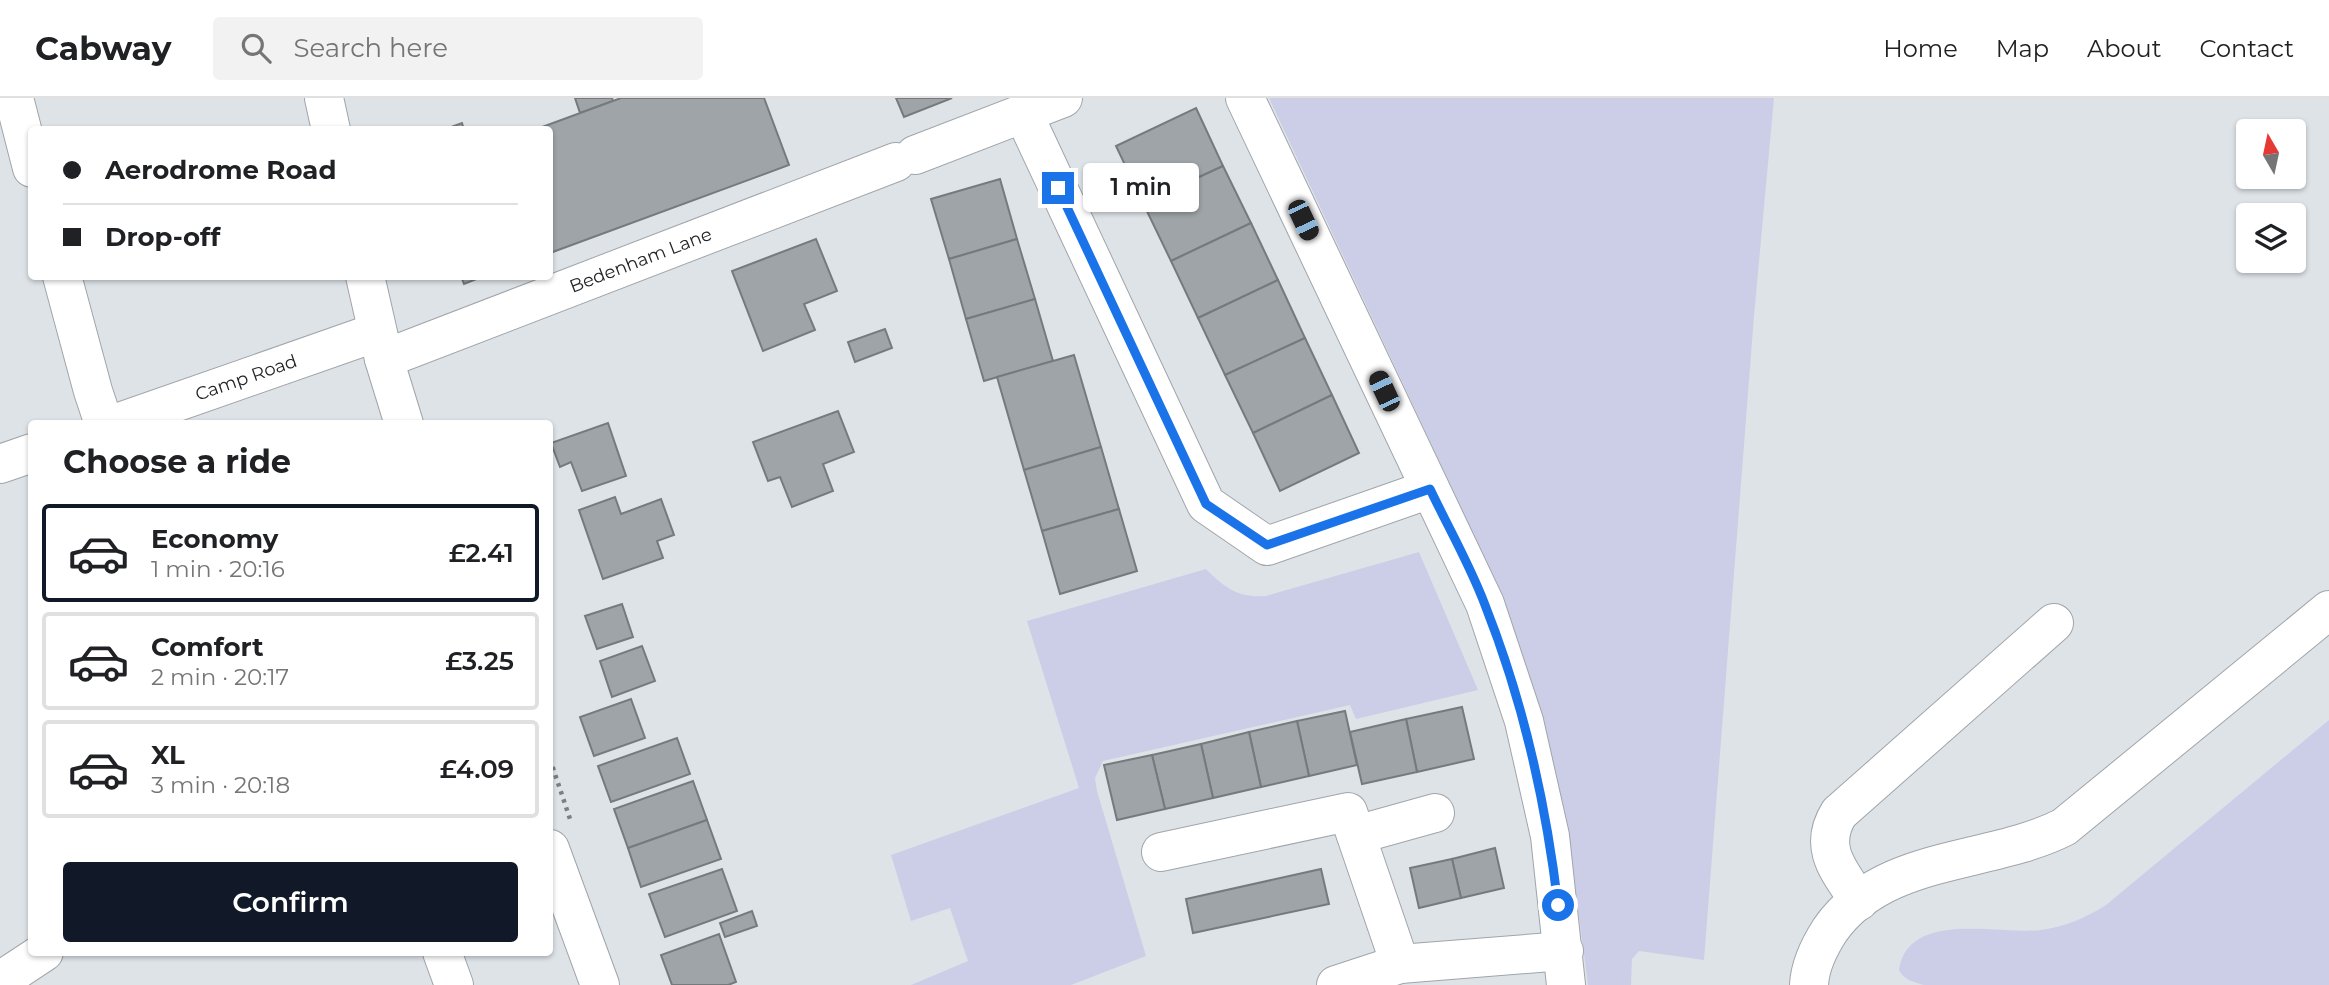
<!DOCTYPE html>
<html lang="en">
<head>
<meta charset="utf-8">
<style>
  :root { --surface:#fff; --page:#f2f2f2; --text:#202124; --muted:#757577; --line:#e0e0e0; --accent:#111827 }
  body { margin:0; font-family:Montserrat,sans-serif; background:var(--page); color:var(--text); height:100vh; display:flex; flex-direction:column; font-size:26px; white-space:nowrap }
  * { box-sizing:border-box; margin:0 }
  p { font-size:23px; color:var(--muted) }
  .icon { flex:none; width:38px; height:38px; fill:none; stroke:currentColor; stroke-width:2; stroke-linecap:round; stroke-linejoin:round }
  .map { position:relative; flex:1; overflow:hidden }
  .side { position:absolute; left:28px; top:322px; width:525px; height:536px; display:flex; flex-direction:column; background:var(--surface); border-radius:7px; box-shadow:0 2px 5px #0004 }
  .side>* { flex:none }
  .top-card { position:absolute; left:28px; top:28px; width:525px; height:154px; border-radius:7px; box-shadow:0 2px 5px #0004; display:grid; align-content:center; height:154px; padding:0 35px; background:var(--surface) }
  .needle { width:46px; rotate:351deg }
  .controls { position:absolute; left:2236px; top:21px; display:grid; gap:14px }
  .controls a { display:grid; place-items:center; width:70px; height:70px; border-radius:7px; background:var(--surface); box-shadow:0 2px 5px #0004; font-size:35px }
  .end { position:absolute; width:32px; height:32px; margin:-16px; border:9px solid #1a73e8; background:#fff; box-shadow:0 0 0 4px #fff }
  .from { border-radius:50% }
  .bubble { position:absolute; height:49px; border-radius:7px; background:var(--surface); box-shadow:0 2px 5px #0004; font-size:23px; font-weight:600; line-height:49px; text-align:center }
  .car { position:absolute; width:21px; height:42px; margin:-21px -10px; border-radius:9px; box-shadow:0 0 5px 2px #0007; background:linear-gradient(#222 24%,#8ab4d8 0 40%,#222 0 76%,#8ab4d8 0 86%,#222 0) }
  .top-card b { display:flex; align-items:center; gap:24px; height:66px; font-size:26px }
  .top-card b+b { border-top:2px solid var(--line) }
  .top-card i { width:18px; height:18px; background:var(--text) }
  ul { padding:0; list-style:none }
  li { display:flex; align-items:center; gap:21px; height:98px; margin:0 14px 10px; padding:0 21px; border:4px solid var(--line); border-radius:7px }
  li div { flex:1 }
  li b { display:block; font-size:26px }
  li em { font-style:normal; font-weight:600 }
  li.current { border-color:var(--accent) }
  li>.icon { width:63px; height:63px; stroke-width:1.5 }
  h2 { padding:0 35px; font-size:32px; line-height:84px }
  .action { display:flex; gap:14px; margin-top:auto; padding:14px 35px }
  .action a { flex:1; height:80px; border-radius:7px; background:var(--accent); color:#fff; font-size:28px; font-weight:600; line-height:80px; text-align:center }
  header { display:flex; align-items:center; gap:42px; box-sizing:border-box; height:98px; padding:0 35px; background:var(--surface); border-bottom:2px solid var(--line) }
  header strong { font-size:33px }
  nav { display:flex; gap:38px; margin-inline-start:auto; font-size:24px }
  .search { width:490px; height:63px; background:var(--page); display:flex; align-items:center; gap:18px; box-sizing:border-box; padding:0 24px; border-radius:7px; color:var(--muted); font-size:26px }
  .map>svg:first-child { display:block }
  .green { fill:#cccee8 }
  .building { fill:#9ea4a7; stroke:#757b7d; stroke-width:2 }
  .lines { fill:none; stroke-linecap:round; stroke-linejoin:round }
  .minor-casing { stroke:#a0a5aa; stroke-width:40 }
  .major-casing { stroke:#a0a5aa; stroke-width:40 }
  .path { stroke:#7c7f82; stroke-width:4.5; stroke-dasharray:3.5 5; stroke-linecap:butt }
  .minor { stroke:#fff; stroke-width:38 }
  .major { stroke:#fff; stroke-width:38 }
  .route { stroke:#1a73e8; stroke-width:9 }
  .labels { text-anchor:middle; stroke-width:7; stroke-linejoin:round; paint-order:stroke }
  .street-label { font-size:18px; fill:#232426; stroke:#ebf1f5 }
</style>
</head>
<body>
<header>
<strong>Cabway</strong>
<div class="search"><svg class="icon" aria-label="search" viewBox="0 0 24 24"><circle cx="10" cy="10" r="6"/><path d="M15 15l6 6"/></svg>Search here</div>
<nav><a>Home</a><a>Map</a><a>About</a><a>Contact</a></nav>
</header>
<div class="map">
<svg width="2329" height="887" viewBox="0 0 2329 887">
  <rect width="100%" height="100%" fill="#dee3e8"/>
  <!-- green -->
  <g class="green">
    <path d="M1269,0H1774L1754,218L1704,862L1639,853L1632,861L1631,887H1588L1569,743L1459,405Z"/>
    <path d="M1419,454L1478,592L1356,621L1350,607L1103,663L1095,680L1097,693L1146,858L1071,887H911L968,863L950,810L911,823L891,757L1079,690L1027,523L1206,471C1225,490 1238,500 1266,498Z"/>
    <path d="M2329,622V887H1924C1913,884 1904,882 1899,872C1907,811 2002,837 2041,832C2065,829 2087,819 2106,807Z"/>
  </g>
  <!-- building -->
  <g class="building">
    <path d="M575,0H612L613,3L580,15Z"/>
    <path d="M621,0H764L789,67L550,155V32H534Z"/>
    <path d="M896,0H952L904,19Z"/>
    <path d="M1196,10L1223,68L1143,105L1116,48Z"/>
    <path d="M462,25L464,32H443Z"/>
    <path d="M1223,68L1251,125L1171,163L1143,105Z"/>
    <path d="M1000,81L1017,141L949,161L931,101Z"/>
    <path d="M1251,125L1278,182L1198,220L1171,163Z"/>
    <path d="M816,141L837,193L804,206L815,232L763,253L732,173Z"/>
    <path d="M1017,141L1035,201L966,221L949,161Z"/>
    <path d="M461,178H484L464,186Z"/>
    <path d="M1278,182L1305,240L1225,277L1198,220Z"/>
    <path d="M1035,201L1053,263L984,283L966,221Z"/>
    <path d="M885,231L892,250L855,264L848,244Z"/>
    <path d="M1305,240L1332,297L1253,335L1225,277Z"/>
    <path d="M1074,257L1101,349L1024,372L997,279Z"/>
    <path d="M1332,297L1359,355L1280,393L1253,335Z"/>
    <path d="M838,313L854,354L823,366L833,393L792,409L780,379L768,383L753,344Z"/>
    <path d="M608,325L626,378L582,393L571,364L560,369L551,345Z"/>
    <path d="M1101,349L1119,411L1042,433L1024,372Z"/>
    <path d="M615,399L621,416L661,401L674,437L657,443L663,460L603,481L579,412Z"/>
    <path d="M1119,411L1137,473L1060,496L1042,433Z"/>
    <path d="M622,506L633,539L597,551L585,518Z"/>
    <path d="M642,548L655,583L612,599L600,563Z"/>
    <path d="M631,601L645,640L594,658L580,619Z"/>
    <path d="M1462,609L1474,661L1417,674L1406,621Z"/>
    <path d="M1345,613L1357,667L1309,678L1297,623Z"/>
    <path d="M1406,621L1417,674L1362,686L1350,634Z"/>
    <path d="M1297,623L1309,678L1261,689L1249,634Z"/>
    <path d="M1249,634L1261,689L1213,700L1201,646Z"/>
    <path d="M677,640L690,676L611,704L598,668Z"/>
    <path d="M1201,646L1213,700L1165,711L1152,657Z"/>
    <path d="M1152,657L1165,711L1117,722L1104,667Z"/>
    <path d="M693,683L707,722L628,750L614,711Z"/>
    <path d="M707,722L721,761L641,789L628,750Z"/>
    <path d="M1495,750L1504,790L1461,800L1452,761Z"/>
    <path d="M1452,761L1461,800L1419,810L1410,770Z"/>
    <path d="M722,771L737,813L665,839L649,796Z"/>
    <path d="M1321,771L1329,806L1193,835L1186,801Z"/>
    <path d="M752,813L757,828L725,839L720,825Z"/>
    <path d="M719,836L736,884L728,887H672L661,857Z"/>
  </g>
  <g class="lines">
    <!-- minor casing -->
    <g class="minor-casing">
      <g id="minor">
        <path d="M14,0L32,70"/>
        <path d="M1245,0L1485,506L1524,623L1550,738L1566,887"/>
        <path d="M1024,17L1206,406L1267,448L1430,391"/>
        <path d="M915,57L1063,0"/>
        <path d="M62,178L93,293L104,326"/>
        <path id="s1" d="M384,261L896,64"/>
        <path id="s2" d="M114,326L377,234"/>
        <path d="M0,366L32,355"/>
        <path d="M1356,737L1435,715"/>
        <path d="M1161,754L1348,714L1400,866"/>
        <path d="M1859,803C1840,774 1817,750 1839,715L2054,525"/>
        <path d="M442,854L454,887"/>
        <path d="M0,883L44,854"/>
        <path d="M1336,887L1400,866L1564,853"/>
        <path d="M1809,887C1810,867 1819,849 1830,832C1883,756 1989,767 2064,729L2329,512"/>
      </g>
    </g>
    <!-- major casing -->
    <g class="major-casing">
      <g id="major">
        <path d="M324,0L331,32"/>
        <path d="M365,178L384,261L404,326"/>
        <path d="M550,751L600,887"/>
      </g>
    </g>
    <!-- path -->
    <path class="path" d="M550,661L570,721"/>
    <!-- minor -->
    <use href="#minor" class="minor"/>
    <!-- major -->
    <use href="#major" class="major"/>
  </g>
  <g class="lines">
    <!-- route -->
    <path class="route" d="M1058,90L1206,406L1267,447L1430,391C1448,429 1470,467 1485,507C1523,603 1546,705 1558,807"/>
  </g>
  <g class="labels">
    <!-- street labels -->
    <g class="street-label">
      <text dy="6" stroke="none"><textPath href="#s1" startOffset="275">Bedenham Lane</textPath></text>
      <text dy="6" stroke="none"><textPath href="#s2" startOffset="140">Camp Road</textPath></text>
    </g>
  </g>
</svg>
<div class="controls">
<a><svg class="needle" viewBox="-14 -14 28 28"><path d="M0-13l5 13h-10z" fill="#e53935"/><path d="M0 13l5-13h-10z" fill="#757577"/></svg></a>
<a><svg class="icon" aria-label="layers" viewBox="0 0 24 24"><path d="M12 4l9 5-9 5-9-5zM3 14l9 5 9-5"/></svg></a>
</div>
<i class="end from" style="left:1558px;top:807px"></i>
<i class="end" style="left:1058px;top:90px"></i>
<div class="bubble" style="left:1083px;top:65px;width:116px">1 min</div>
<i class="car" style="left:1303px;top:122px;rotate:155deg"></i>
<i class="car" style="left:1384px;top:293px;rotate:335deg"></i>
<div class="top-card">
<b><i class="from"></i>Aerodrome Road</b>
<b><i></i>Drop-off</b>
</div>
<section class="side">
<h2>Choose a ride</h2>
<ul>
<li class="current"><svg class="icon" aria-label="car" viewBox="0 0 24 24"><path d="M5 17H2v-5l4-1 3-4h7l3 4 3 1v5h-3M9 17h6M6 11h13"/><circle cx="7" cy="17" r="2"/><circle cx="17" cy="17" r="2"/></svg><div><b>Economy</b><p>1 min · 20:16</p></div><em>£2.41</em></li>
<li><svg class="icon" aria-label="car" viewBox="0 0 24 24"><path d="M5 17H2v-5l4-1 3-4h7l3 4 3 1v5h-3M9 17h6M6 11h13"/><circle cx="7" cy="17" r="2"/><circle cx="17" cy="17" r="2"/></svg><div><b>Comfort</b><p>2 min · 20:17</p></div><em>£3.25</em></li>
<li><svg class="icon" aria-label="car" viewBox="0 0 24 24"><path d="M5 17H2v-5l4-1 3-4h7l3 4 3 1v5h-3M9 17h6M6 11h13"/><circle cx="7" cy="17" r="2"/><circle cx="17" cy="17" r="2"/></svg><div><b>XL</b><p>3 min · 20:18</p></div><em>£4.09</em></li>
</ul>
<div class="action"><a>Confirm</a></div>
</section>
</div>
</body>
</html>
